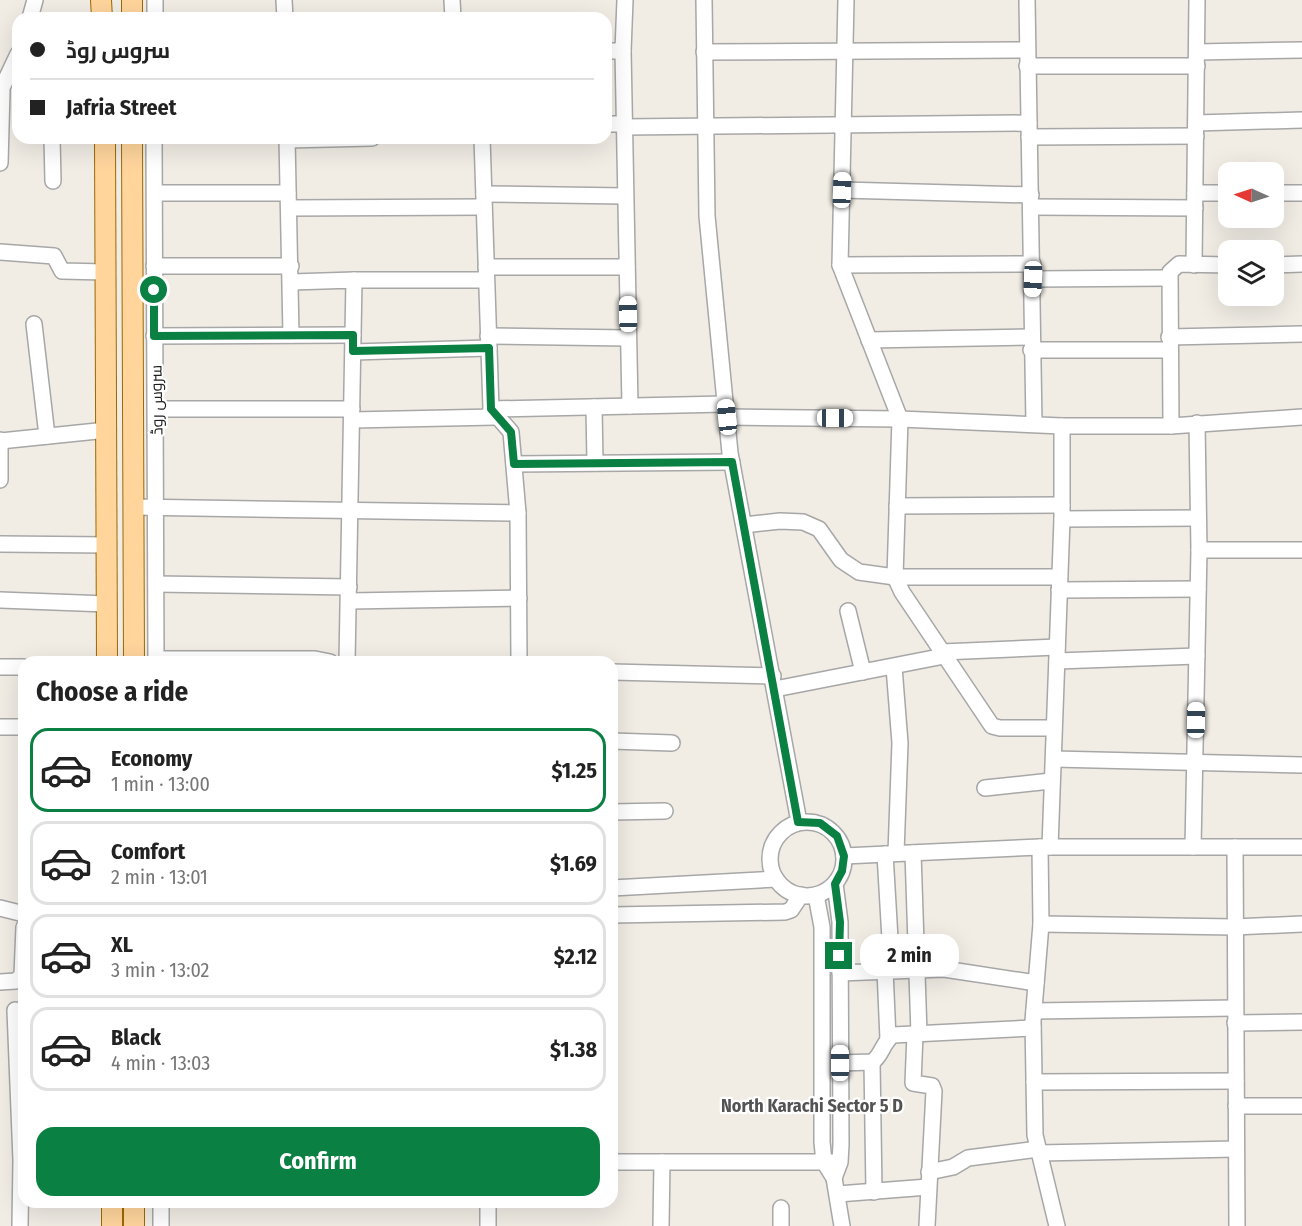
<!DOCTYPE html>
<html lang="en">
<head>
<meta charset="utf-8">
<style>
  :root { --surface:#fff; --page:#f6f6f6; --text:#222; --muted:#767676; --line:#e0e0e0; --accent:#0b8043 }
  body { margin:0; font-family:"Fira Sans Condensed",Cairo,sans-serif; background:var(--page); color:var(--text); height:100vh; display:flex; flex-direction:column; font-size:22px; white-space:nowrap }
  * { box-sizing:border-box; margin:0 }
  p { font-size:20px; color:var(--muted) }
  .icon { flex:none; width:33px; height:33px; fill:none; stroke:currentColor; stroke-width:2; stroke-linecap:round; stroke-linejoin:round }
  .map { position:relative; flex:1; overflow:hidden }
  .side { position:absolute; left:18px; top:656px; width:600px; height:552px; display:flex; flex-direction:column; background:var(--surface); border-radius:18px; box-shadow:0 6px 24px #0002 }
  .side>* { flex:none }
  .banner { position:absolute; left:12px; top:12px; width:600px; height:132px; border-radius:18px; box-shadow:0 6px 24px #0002; display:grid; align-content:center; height:132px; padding:0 18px; background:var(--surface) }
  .needle { width:39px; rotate:273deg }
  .fabs { position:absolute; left:1218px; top:162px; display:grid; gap:12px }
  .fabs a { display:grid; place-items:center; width:66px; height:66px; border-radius:12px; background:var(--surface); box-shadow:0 6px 24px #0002; font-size:30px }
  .end { position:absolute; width:27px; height:27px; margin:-14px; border:8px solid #0b8043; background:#fff; box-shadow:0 0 0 3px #fff }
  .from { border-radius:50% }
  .bubble { position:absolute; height:42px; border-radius:18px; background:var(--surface); box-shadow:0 6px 24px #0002; font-size:20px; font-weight:700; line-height:42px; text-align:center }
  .car { position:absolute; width:18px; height:36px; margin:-18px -9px; border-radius:8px; box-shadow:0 0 4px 2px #0007; background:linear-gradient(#fff 24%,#345 0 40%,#fff 0 76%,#345 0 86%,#fff 0) }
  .banner b { display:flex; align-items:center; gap:21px; height:57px; font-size:22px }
  .banner b+b { border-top:2px solid var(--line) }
  .banner i { width:15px; height:15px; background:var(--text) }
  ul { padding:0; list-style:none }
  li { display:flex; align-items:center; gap:18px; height:84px; margin:0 12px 9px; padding:0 6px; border:3px solid var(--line); border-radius:18px }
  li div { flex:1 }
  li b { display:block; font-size:22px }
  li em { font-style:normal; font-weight:700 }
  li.active { border-color:var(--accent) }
  li>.icon { width:54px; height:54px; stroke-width:1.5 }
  h2 { padding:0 18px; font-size:27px; line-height:72px }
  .button { display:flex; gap:12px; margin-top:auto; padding:12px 18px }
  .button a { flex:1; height:69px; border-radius:18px; background:var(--accent); color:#fff; font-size:24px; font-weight:700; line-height:69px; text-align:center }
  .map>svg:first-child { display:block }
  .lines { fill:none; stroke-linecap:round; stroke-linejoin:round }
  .minor-casing { stroke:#a7a7a7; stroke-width:18 }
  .major-casing { stroke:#9b6900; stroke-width:22 }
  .minor { stroke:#fff; stroke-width:15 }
  .major { stroke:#ffd59c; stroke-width:20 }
  .route { stroke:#0b8043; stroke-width:8 }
  .labels { text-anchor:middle; stroke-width:4.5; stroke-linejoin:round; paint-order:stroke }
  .street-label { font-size:16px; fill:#202020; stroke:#fff }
  .neighbourhood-label { font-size:18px; font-weight:bold; fill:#535353; stroke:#fff }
</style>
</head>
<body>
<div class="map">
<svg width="1302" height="1226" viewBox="0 0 1302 1226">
  <rect width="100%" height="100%" fill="#f1ede5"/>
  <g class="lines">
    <!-- minor casing -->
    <g class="minor-casing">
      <g id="minor">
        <path d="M155,0V18"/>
        <path d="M284,0L285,18"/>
        <path d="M452,0L453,18"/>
        <path d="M625,0L623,51L630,406"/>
        <path d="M704,0L707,216L730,453L799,822"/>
        <path d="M846,0L840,265L900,419L895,577L902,592L992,726L1000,728H1054"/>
        <path d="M1027,0L1034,424"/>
        <path d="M30,18L35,0"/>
        <path d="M606,51H623"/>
        <path d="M704,52L1027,50"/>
        <path d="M1197,52L1302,50"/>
        <path d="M1027,66H1197"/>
        <path d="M0,92L18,54"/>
        <path d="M1196,123L1302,120"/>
        <path d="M606,124H624"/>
        <path d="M625,127L1029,123"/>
        <path d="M1029,137L1196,136"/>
        <path d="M52,138L53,181"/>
        <path d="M154,138L156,662"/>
        <path d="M287,138L291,335"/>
        <path d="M482,138L491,409L511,432L518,513L519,662"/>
        <path d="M287,140L372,138"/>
        <path d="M0,163L2,91"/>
        <path d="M842,190L1031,195"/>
        <path d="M155,193H288"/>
        <path d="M1195,193H1228"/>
        <path d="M1274,193H1302"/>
        <path d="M484,194L625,196"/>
        <path d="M1031,207L1195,208"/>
        <path d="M289,208L484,207"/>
        <path d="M0,252L54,256L62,271L105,272"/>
        <path d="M840,265L1033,264"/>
        <path d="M1194,265L1197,0"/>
        <path d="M1274,265L1302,264"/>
        <path d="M154,266H291"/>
        <path d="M486,267H627"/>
        <path d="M1033,279L1168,278"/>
        <path d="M354,280H486"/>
        <path d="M292,282L354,280L347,662"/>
        <path d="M34,324L47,436"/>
        <path d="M154,336L353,335"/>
        <path d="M488,336L628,338"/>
        <path d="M1169,337L1302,334"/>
        <path d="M869,340L1031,337"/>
        <path d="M1031,350H1169"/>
        <path d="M353,352L489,348"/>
        <path d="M594,407L595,463"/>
        <path d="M156,409H352"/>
        <path d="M491,409L725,404"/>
        <path d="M727,417L900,419L1062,426H1171L1302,417"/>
        <path d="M352,420L495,417"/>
        <path d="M1171,426L1170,272L1179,264L1228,265"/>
        <path d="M0,440V480"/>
        <path d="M0,441L107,430"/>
        <path d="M514,464L732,462"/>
        <path d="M897,506L1062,505"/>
        <path d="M133,507L518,513"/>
        <path d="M1062,519L1198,518"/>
        <path d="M744,525L780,521L803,522L819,529L841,560L859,572L895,577H1058"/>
        <path d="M0,544L108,545"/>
        <path d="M1199,550H1302"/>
        <path d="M156,584L349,587"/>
        <path d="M1059,590L1198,589"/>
        <path d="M0,600L107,604"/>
        <path d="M349,601L519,598"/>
        <path d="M848,611L863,672"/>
        <path d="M942,652L1057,647"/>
        <path d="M156,659H315L330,662"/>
        <path d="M1057,661L1197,656"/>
        <path d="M0,667H24"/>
        <path d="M894,667L900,743L896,853"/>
        <path d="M612,672L773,676"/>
        <path d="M775,689L944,656"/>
        <path d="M0,727H24"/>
        <path d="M612,741L672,743"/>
        <path d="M1054,759L1302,765"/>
        <path d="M985,788L1051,781"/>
        <path d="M612,812L665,811"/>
        <circle cx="807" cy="859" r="37"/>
        <path d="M1040,847L1041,924L1033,1021L1035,1135L1057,1226"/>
        <path d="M1050,847L1062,519V426"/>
        <path d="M1193,847L1199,550L1197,423"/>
        <path d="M1235,847L1237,1226"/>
        <path d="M913,853L919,1034"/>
        <path d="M885,854L890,939L895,970"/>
        <path d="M844,856L1040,847H1302"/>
        <path d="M612,888L776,879"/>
        <path d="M816,895L822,927V1142L824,1162L834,1178L842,1226"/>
        <path d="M0,908L24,914"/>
        <path d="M612,915L785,912L791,910L801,895"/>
        <path d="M1041,924L1235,927L1302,924"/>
        <path d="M885,970L888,1039"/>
        <path d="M840,973L944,969L1036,983"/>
        <path d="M0,982L16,981L22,975L24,927"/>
        <path d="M15,1010L21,1160L20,1226"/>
        <path d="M1034,1011L1235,1008"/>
        <path d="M1235,1023L1302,1022"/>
        <path d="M915,1034L913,1083L932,1086L934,1091L927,1226"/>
        <path d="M872,1062L874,1192"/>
        <path d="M840,1063L872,1062C882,1056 882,1043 893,1035L1033,1028"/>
        <path d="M1034,1082L1236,1081"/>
        <path d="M1236,1106H1302"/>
        <path d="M1039,1153L1236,1149"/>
        <path d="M612,1162H834"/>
        <path d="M929,1172L953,1167L968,1158L1038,1149"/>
        <path d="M834,1178L840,1162L841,1144L840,922L835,884"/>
        <path d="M838,1194L928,1187"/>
        <path d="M161,1202V1226"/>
        <path d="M488,1202V1226"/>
        <path d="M781,1208V1226"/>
        <path d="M661,1226L662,1162"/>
      </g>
    </g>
    <!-- major casing -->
    <g class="major-casing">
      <g id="major">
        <path d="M101,0L102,18"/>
        <path d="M132,0V18"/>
        <path d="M105,138L107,662"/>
        <path d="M132,138L134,662"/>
        <path d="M112,1202V1226"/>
        <path d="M134,1202V1226"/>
      </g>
    </g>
    <!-- minor -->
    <use href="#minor" class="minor"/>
    <!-- major -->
    <use href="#major" class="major"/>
  </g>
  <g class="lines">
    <!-- route -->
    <path class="route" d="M154,290V336L353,335V351L489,348L491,409L511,432L514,464L732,462L798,822L820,823L837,836L844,856L842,871L835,884L840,922L839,956"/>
  </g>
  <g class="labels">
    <!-- street labels -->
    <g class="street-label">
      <text transform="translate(156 400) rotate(-91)" y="6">سروس روڈ</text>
    </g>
    <!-- neighbourhood labels -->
    <g class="neighbourhood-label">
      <text x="812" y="1112">North Karachi Sector 5 D</text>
    </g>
  </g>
</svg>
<div class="fabs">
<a><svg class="needle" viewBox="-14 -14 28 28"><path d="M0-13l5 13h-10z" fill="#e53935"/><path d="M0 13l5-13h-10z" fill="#767676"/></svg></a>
<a><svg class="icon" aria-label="layers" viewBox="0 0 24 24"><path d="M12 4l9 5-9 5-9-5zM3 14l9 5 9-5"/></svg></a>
</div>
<i class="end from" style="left:154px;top:290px"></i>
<i class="end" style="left:839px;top:956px"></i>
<div class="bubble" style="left:860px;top:934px;width:99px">2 min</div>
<i class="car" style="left:842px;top:190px;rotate:2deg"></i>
<i class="car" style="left:1033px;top:279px;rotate:182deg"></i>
<i class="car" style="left:628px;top:314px;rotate:359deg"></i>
<i class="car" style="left:727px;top:417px;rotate:354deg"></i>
<i class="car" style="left:835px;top:418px;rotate:90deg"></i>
<i class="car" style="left:1196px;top:720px;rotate:1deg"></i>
<i class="car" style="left:840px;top:1063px;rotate:0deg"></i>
<div class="banner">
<b><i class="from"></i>سروس روڈ</b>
<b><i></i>Jafria Street</b>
</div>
<section class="side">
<h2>Choose a ride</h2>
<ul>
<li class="active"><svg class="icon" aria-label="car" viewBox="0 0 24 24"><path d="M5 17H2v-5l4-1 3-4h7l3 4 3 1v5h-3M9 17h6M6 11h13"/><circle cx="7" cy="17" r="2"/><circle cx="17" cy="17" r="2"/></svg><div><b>Economy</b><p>1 min · 13:00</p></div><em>$1.25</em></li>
<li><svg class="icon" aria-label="car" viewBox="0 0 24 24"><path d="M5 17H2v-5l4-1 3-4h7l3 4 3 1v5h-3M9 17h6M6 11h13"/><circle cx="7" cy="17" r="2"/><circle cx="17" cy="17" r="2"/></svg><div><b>Comfort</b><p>2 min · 13:01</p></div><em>$1.69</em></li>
<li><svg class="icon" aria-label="car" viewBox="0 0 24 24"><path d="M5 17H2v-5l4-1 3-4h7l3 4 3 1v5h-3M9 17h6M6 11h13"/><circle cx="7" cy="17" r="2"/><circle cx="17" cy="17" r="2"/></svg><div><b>XL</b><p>3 min · 13:02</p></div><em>$2.12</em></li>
<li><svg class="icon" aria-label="car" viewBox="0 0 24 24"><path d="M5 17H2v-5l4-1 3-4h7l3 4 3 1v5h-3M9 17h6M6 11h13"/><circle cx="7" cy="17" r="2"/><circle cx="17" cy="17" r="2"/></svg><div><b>Black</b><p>4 min · 13:03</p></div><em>$1.38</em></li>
</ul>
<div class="button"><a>Confirm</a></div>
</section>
</div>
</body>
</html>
